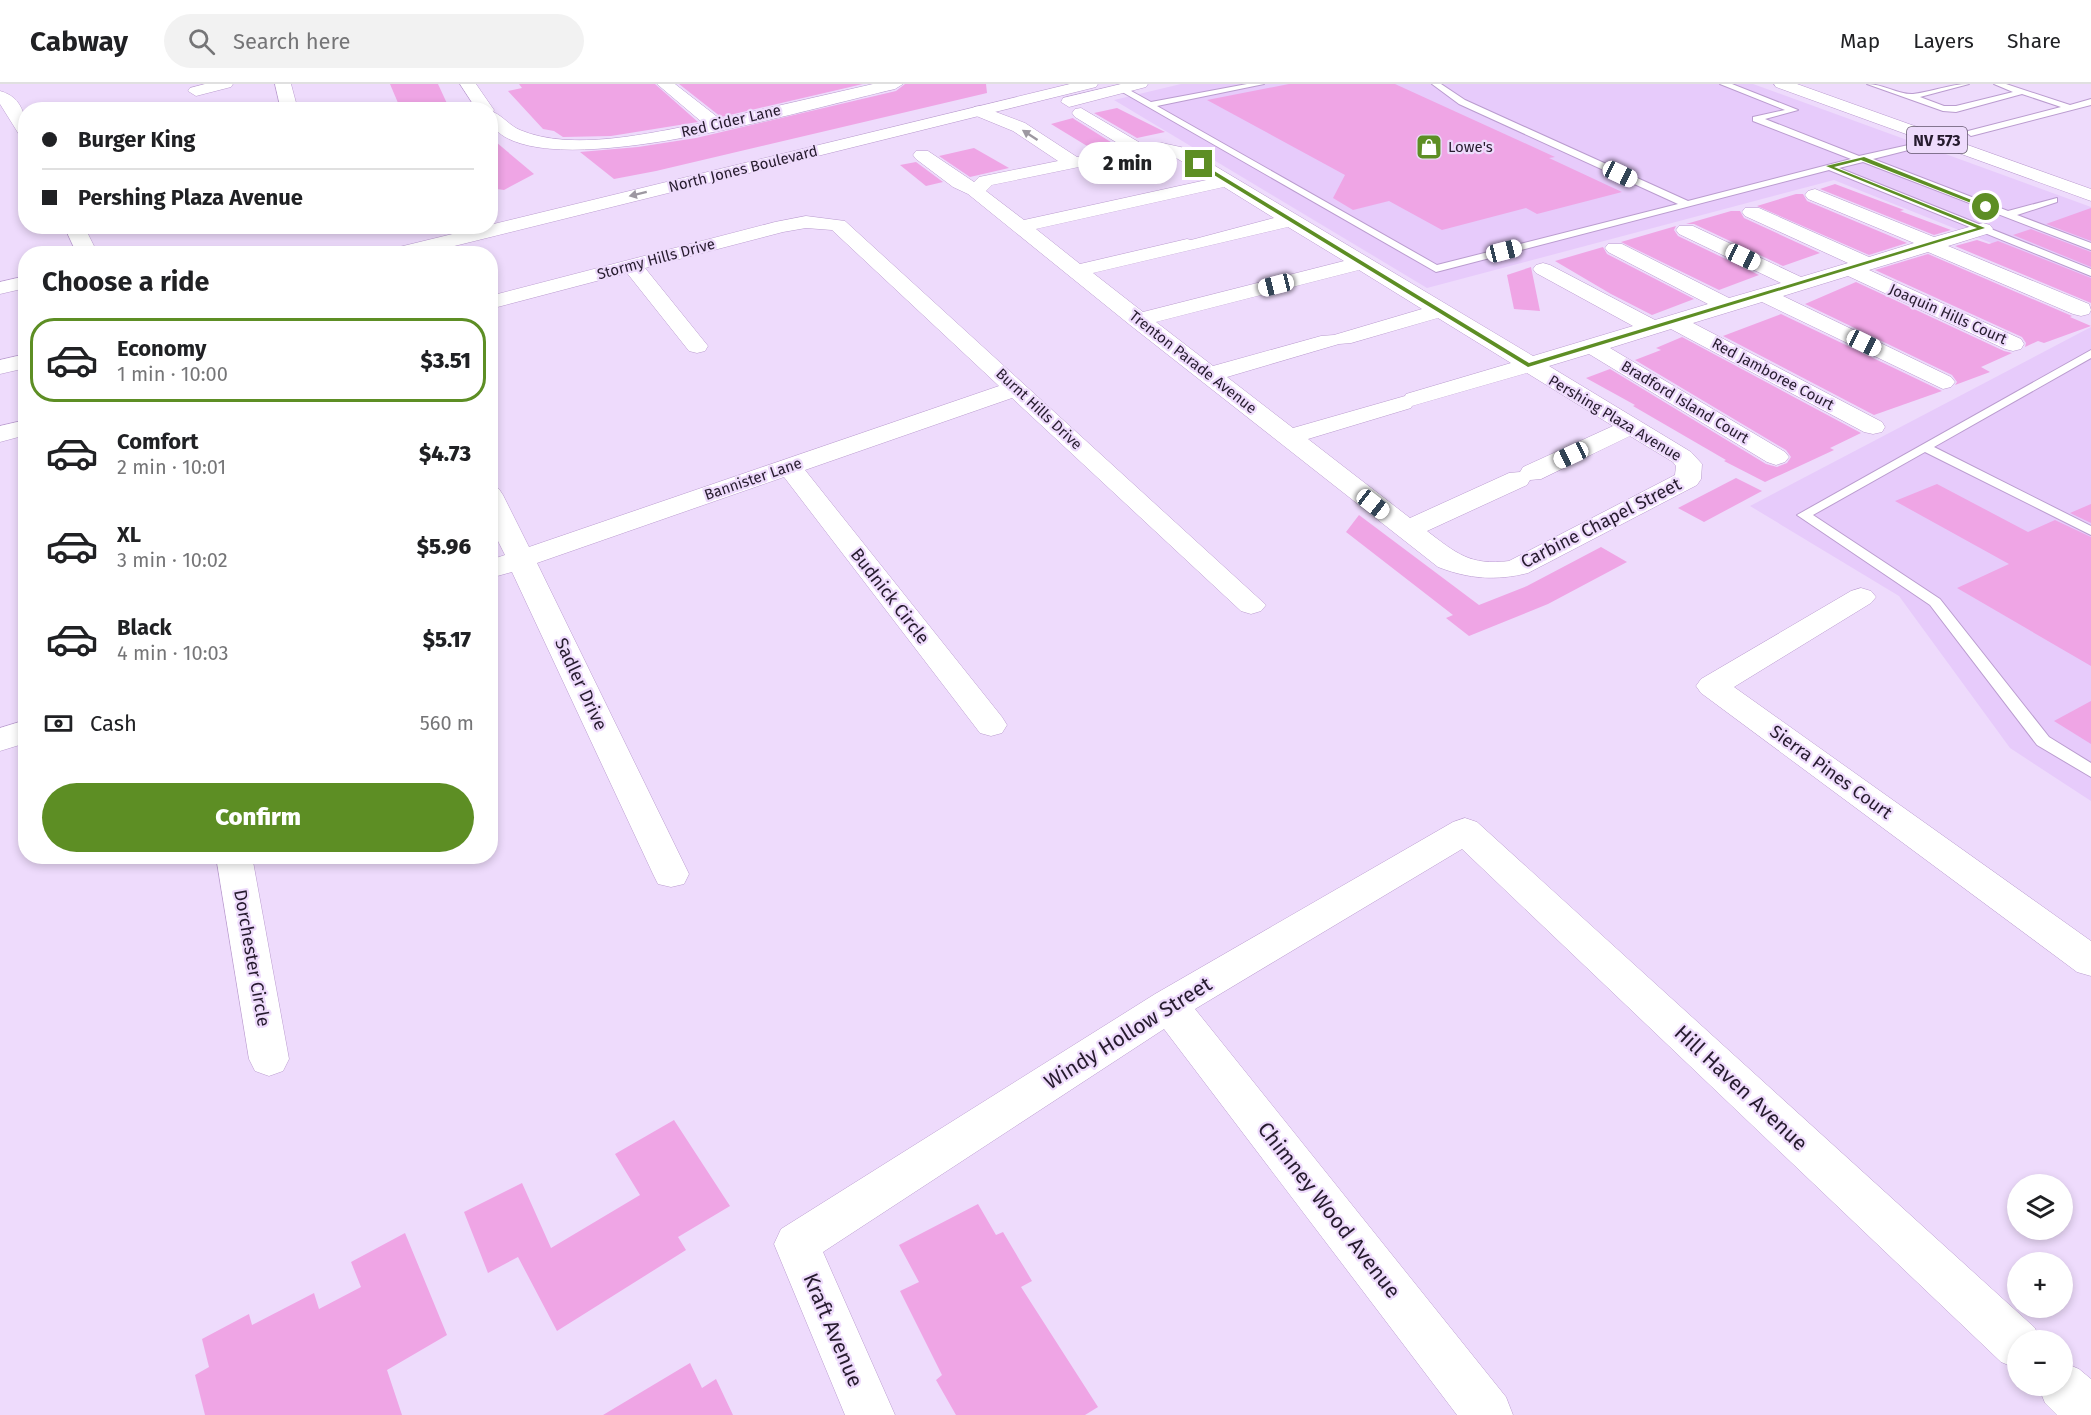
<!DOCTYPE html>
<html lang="en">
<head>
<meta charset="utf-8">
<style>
  :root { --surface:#fff; --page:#f2f2f2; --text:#202124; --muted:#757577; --line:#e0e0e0; --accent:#5d8e24 }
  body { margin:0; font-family:"Fira Sans",sans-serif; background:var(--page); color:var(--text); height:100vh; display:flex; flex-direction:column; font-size:22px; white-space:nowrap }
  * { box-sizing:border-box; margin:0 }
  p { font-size:20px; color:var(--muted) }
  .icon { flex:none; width:33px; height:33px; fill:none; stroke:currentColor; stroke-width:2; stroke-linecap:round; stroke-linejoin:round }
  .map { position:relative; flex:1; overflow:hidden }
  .sheet { position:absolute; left:18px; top:162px; width:480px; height:618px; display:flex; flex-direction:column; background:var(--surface); border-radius:24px; box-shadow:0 3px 9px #0003 }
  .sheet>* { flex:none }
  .hud { position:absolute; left:18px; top:18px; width:480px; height:132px; border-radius:24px; box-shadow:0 3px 9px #0003; display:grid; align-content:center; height:132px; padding:0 24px; background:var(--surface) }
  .tools { position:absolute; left:2007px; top:1090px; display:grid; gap:12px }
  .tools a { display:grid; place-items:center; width:66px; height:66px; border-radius:50%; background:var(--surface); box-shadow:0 3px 9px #0003; font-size:30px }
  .end { position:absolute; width:27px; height:27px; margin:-14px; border:8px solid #5d8e24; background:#fff; box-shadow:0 0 0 3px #fff }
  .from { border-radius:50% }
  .bubble { position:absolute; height:42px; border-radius:21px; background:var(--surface); box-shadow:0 3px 9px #0003; font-size:20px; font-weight:800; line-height:42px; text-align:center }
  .car { position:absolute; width:18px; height:36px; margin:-18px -9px; border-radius:8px; box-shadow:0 0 4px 2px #0007; background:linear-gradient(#fff 24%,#345 0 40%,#fff 0 76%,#345 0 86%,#fff 0) }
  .hud b { display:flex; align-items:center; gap:21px; height:57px; font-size:22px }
  .hud b+b { border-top:2px solid var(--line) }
  .hud i { width:15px; height:15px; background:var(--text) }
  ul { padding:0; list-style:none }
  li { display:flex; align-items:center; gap:18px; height:84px; margin:0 12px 9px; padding:0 12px; border:3px solid transparent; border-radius:24px }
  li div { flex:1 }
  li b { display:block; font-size:22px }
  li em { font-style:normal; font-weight:800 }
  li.on { border-color:var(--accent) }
  li>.icon { width:54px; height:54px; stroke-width:1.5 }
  h2 { padding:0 24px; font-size:27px; line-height:72px }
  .pay { display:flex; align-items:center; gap:15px; height:66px; padding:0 24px; font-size:22px }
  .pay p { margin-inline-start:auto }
  .button { display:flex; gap:12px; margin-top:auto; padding:12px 24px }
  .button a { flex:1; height:69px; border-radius:36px; background:var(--accent); color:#fff; font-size:24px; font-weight:800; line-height:69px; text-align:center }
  header { display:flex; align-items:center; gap:36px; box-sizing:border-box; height:84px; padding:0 30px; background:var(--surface); border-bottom:2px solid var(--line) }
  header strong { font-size:28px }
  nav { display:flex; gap:33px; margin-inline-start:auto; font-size:21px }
  .search { width:420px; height:54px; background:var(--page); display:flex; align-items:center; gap:15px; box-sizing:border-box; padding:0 21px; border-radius:33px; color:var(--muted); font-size:22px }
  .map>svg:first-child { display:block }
  .built { fill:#e7cbfb }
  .building { fill:#efa5e5 }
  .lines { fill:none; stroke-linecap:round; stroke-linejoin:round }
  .lane-casing { stroke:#ba9ccf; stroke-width:2 }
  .street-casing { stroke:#ba9ccf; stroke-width:1 }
  .secondary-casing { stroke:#ba9ccf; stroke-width:1 }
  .primary-casing { stroke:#ba9ccf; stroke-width:1 }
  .lane { fill:#fff; fill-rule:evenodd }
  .street { fill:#fff; fill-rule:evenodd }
  .secondary { fill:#fff; fill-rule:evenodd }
  .primary { fill:#fff; fill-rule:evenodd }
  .oneway { fill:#9d98a1 }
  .route { fill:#5d8e24 }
  .labels { text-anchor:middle; stroke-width:4.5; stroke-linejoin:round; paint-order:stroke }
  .far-street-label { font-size:15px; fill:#261b2e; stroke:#eedbfc }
  .far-poi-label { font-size:15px; fill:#261b2e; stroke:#eedbfc; text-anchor:start }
  .shield { fill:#eedbfc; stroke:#62556c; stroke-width:1.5 }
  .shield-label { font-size:16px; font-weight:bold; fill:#261b2e }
  .street-label { font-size:18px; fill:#261b2e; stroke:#eedbfc }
  .near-street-label { font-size:21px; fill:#261b2e; stroke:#eedbfc }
</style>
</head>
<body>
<header>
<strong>Cabway</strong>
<div class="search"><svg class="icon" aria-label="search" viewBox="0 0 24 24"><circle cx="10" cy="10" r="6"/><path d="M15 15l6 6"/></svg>Search here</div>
<nav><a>Map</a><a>Layers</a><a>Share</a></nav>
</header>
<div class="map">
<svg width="2091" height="1331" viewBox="0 0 2091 1331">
  <rect width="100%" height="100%" fill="#eedbfc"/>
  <!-- built -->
  <g class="built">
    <path d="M1181,0H1753L2091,123V199L1834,96L1427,204L1114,16Z"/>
    <path d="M2091,243V717L2010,664L1899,512L1750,422Z"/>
  </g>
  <!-- building -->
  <g class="building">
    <path d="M390,0H438L450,26H401Z"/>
    <path d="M519,0H655L698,38L611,52L563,53L554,47L543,45L508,7L522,4Z"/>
    <path d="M679,0H863L721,33Z"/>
    <path d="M905,0H986L987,9L656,87L614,95L580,68L638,63L696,54L896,7Z"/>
    <path d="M1289,0H1395L1555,73L1549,74L1622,108L1537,130L1526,124L1442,146L1389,117L1353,126L1333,114L1345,91L1207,16Z"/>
    <path d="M1117,24L1165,48L1137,54L1094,29Z"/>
    <path d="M1073,34L1074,35L1114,60L1092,65L1051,40Z"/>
    <path d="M490,53L534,90L504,106L490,104Z"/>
    <path d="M974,64L1009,84L970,93L939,72Z"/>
    <path d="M916,78L943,98L926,102L900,81Z"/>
    <path d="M1835,100L1904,126L1900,127L1951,146L1934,151L1820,105Z"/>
    <path d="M1796,110H1803L1807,117L1907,159L1869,171L1757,122Z"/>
    <path d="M2091,124V157L2046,140Z"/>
    <path d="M1731,127H1740L1744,134L1820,169L1783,182L1694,140H1686Z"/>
    <path d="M1676,142L1674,146L1678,152L1759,191L1719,206L1621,158Z"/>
    <path d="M2031,145L2091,168V183L2013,151Z"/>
    <path d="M1977,156L1989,160L1998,157L2091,194V219L1955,162Z"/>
    <path d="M1603,163L1607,170L1694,215L1652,231L1611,210L1555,177Z"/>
    <path d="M1928,170L2072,232L2070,233L2091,242L2044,259L2038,257L2025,263L2026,259L2022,253L1875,186Z"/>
    <path d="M1531,183L1540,227L1514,225L1507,191Z"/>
    <path d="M1856,198L2004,267L2012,269L1981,283L1990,288L1955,301L1957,298L1952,291L1805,220Z"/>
    <path d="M1781,230L1942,307L1874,331L1723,252Z"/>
    <path d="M1682,253L1861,349L1830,364L1834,366L1765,398L1724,377L1726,376L1633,322L1635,321L1586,294L1610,285L1766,380L1777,383L1787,379L1791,373L1786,366L1635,276L1661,266L1656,264Z"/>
    <path d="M1736,394L1762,407L1704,438L1678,424Z"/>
    <path d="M1937,400L2028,448L2055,436L2091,453V582L1957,504L2009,480L1895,417Z"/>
    <path d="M2091,420V439L2070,429Z"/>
    <path d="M1359,431L1479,521L1527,502L1601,463L1627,478L1548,520L1469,552L1446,534L1453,531L1346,448Z"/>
    <path d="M2091,617V660L2054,637Z"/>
    <path d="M674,1036L730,1122L678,1153L686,1166L557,1247L518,1173L488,1189L464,1128L522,1099L551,1164L640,1111L615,1070Z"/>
    <path d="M978,1120L996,1151L1003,1148L1032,1197L1021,1203L1098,1323L1085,1331H956L936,1296L942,1291L900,1207L919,1198L899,1161Z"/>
    <path d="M405,1149L447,1251L387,1286L402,1331H205L195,1291L209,1283L202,1255L249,1230L252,1241L314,1209L319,1225L361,1203L351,1178Z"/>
    <path d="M690,1279L702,1304L716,1295L733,1331H603Z"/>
  </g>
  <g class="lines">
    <!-- lane casing -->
    <g class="lane-casing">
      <g id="lane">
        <path d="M1247,0H1264L1157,22L1437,181L1678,120L1459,20L1432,0H1441L1465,16L1688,117L1851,75L1753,37V33L1785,26L1720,0H1732L1798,26L1765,35L1859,72L1940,54V58L1873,75L2008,127L2057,114V118L2017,131L2091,159V166L1863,78L1839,84L2091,185V192L1829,86L1436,188L1117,5L1124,3L1151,18Z"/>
        <path d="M1867,0C1883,0 1900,11 1913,10C1932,8 1949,0 1969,0L1920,13L1944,22H1956L2013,8L1994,0H2006L2070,21L2091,15V21L1971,52L1967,49L1968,47L2061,23L2022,10L1956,28L1943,27Z"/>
        <path d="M2091,266V274L1934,363L2091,442V451L1925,368L1813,431L1940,515L2049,653L2091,679V693L2037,661L1930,521L1797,431Z"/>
      </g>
    </g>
    <!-- street casing -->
    <g class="street-casing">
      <g id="street">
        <path d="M205,0H233L231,3L196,12L188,7L190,4Z"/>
        <path d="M275,0H291L298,26H281Z"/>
        <path d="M460,0H476L494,26L493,28C503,32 510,42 520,46C572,68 650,49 703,39L657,0H675L720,35L873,0H903L895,5C811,24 577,94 505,53C500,50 495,45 490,41V26H477Z"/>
        <path d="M0,7C23,13 26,33 26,53L20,52L0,20Z"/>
        <path d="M980,22L1025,39L1077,73L1124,63L1075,33L1072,29L1075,25L1081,24L1142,60L1162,59L1185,64L1533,272L1633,242L1536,189L1533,185L1536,181L1543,179L1550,181L1655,236L1708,220L1608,168L1605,164L1608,160H1622L1729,214L1781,199L1679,150L1676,146L1679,142H1693L1801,193L1848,179L1745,132L1742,128L1745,124H1759L1869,173L1914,159L1808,115L1805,111L1808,107L1815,105L1934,153L1983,139L1990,141L1993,145L1990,149L1948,162L2089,220L2091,226L2089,230L2081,232L2073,230L1928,168L1869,186L2021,255L2024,260L2021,265L2013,267L2005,265L1848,192L1783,212L1951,293L1955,298L1951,303L1943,305L1762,218L1693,239L1882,338L1885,343L1882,348L1873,350L1864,348L1671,245L1610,264L1785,368L1789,373L1785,378L1776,381L1767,378L1589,270L1549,282L1691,368L1702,380L1701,395L1697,401L1528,489C1496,497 1469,495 1438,483L1130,241L968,110L953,103L916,75L913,71L916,67H928L974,98L979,93L1058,77L1013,47L974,31L972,27L974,23ZM1147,69L1173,72L1211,95L1024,136L986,107L992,101ZM1224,103L1274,134L1191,156L1187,155L1080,180L1036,145ZM1288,143L1344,177L1143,228L1093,189ZM1359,186L1422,225L1334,251L1321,252L1213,282L1156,238ZM1438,234L1511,279L1406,310L1405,312L1293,344L1227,293L1339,260L1351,259ZM1527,289L1613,342L1523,383L1520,388L1509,389L1410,434L1308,355L1411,324L1412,322ZM1630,352L1673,378L1676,382L1675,391L1509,477C1470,482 1456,469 1427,447L1527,401L1530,396L1541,395Z"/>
        <path d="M806,132L845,137L1266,521L1261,527L1251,530L1241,527L1012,314L805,386L1002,633L1007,641L1002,649L991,652L980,649L784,393L537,479L689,790L684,800L671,803L658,800L653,790L512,488L490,494V476L505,471L490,441V403L499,405L503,411L529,463L999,302L832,146L806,144L783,148L645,184L708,262L705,267L697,269L689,267L627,189L490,225V212L775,138Z"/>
        <path d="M64,142H84L98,170H77Z"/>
        <path d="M26,192V204L0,210V198Z"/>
        <path d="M26,336V351L0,358V342Z"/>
        <path d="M1861,504L1871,507L1876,513L1871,519L1734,603L2091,857V892L2077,888L1701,609L1696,602L1701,595L1851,507Z"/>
        <path d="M26,636V659L0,667V644Z"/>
        <path d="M1465,734L1477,738L2035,1244L2040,1257H2018V1285L2001,1278L1462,765L1195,925L1506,1313L1513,1331H1457L1164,945L823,1168L895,1331H845L774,1160L781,1145L1155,910L1453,738Z"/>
        <path d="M216,772H252L289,975L283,987L269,992L255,987L249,975Z"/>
        <path d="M2062,1278L2079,1285L2091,1295V1331H2057L2045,1319L2038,1302H2062Z"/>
      </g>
    </g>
    <!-- secondary casing -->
    <g class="secondary-casing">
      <g id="secondary">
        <path d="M1070,0H1098L1096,3L422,170H385L388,166L395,164Z"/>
        <path d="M1121,0H1148L1146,3L1069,23L1061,18L1063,14Z"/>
        <path d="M26,270V284L0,290V276Z"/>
      </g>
    </g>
    <!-- primary casing -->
    <g class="primary-casing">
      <path id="primary" d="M1774,0H1797L2091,105V117L1776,3Z"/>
    </g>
    <!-- lane -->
    <use href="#lane" class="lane"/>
    <!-- street -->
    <use href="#street" class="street"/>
    <!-- secondary -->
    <use href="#secondary" class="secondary"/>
    <!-- primary -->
    <use href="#primary" class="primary"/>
  </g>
  <!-- one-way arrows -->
  <defs><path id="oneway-solid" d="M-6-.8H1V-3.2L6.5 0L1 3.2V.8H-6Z" transform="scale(1.5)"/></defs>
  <g class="oneway">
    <use href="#oneway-solid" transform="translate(1030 51) rotate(-147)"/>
    <use href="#oneway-solid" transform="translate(638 110) rotate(166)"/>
  </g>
  <!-- route -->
  <path class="route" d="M1864,73L1989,123L1984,124L1861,76L1834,83L1985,144L1528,283L1196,80L1201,79L1529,279L1977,144L1826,82Z"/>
  <!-- icons -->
  <defs>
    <g id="shop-square" transform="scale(1.35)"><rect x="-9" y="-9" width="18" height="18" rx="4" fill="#5d8e24" stroke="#eedbfc"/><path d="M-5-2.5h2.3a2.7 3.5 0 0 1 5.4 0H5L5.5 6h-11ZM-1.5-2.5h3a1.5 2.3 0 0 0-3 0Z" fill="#fff"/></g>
  </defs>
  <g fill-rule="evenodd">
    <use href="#shop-square" x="1429" y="63"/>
  </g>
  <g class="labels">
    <!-- far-street labels -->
    <g class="far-street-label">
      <text transform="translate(731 37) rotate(-13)" y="5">Red Cider Lane</text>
      <text transform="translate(743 85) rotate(-14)" y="5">North Jones Boulevard</text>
      <text transform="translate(656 175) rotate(-15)" y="5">Stormy Hills Drive</text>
      <text transform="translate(1948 230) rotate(24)" y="5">Joaquin Hills Court</text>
      <text transform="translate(1193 278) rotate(38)" y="5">Trenton Parade Avenue</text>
      <text transform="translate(1773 290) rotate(28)" y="5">Red Jamboree Court</text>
      <text transform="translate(1685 318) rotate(31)" y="5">Bradford Island Court</text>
      <text transform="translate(1039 325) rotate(43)" y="5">Burnt Hills Drive</text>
      <text transform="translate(1615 334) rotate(31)" y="5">Pershing Plaza Avenue</text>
      <text transform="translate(753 395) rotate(-19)" y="5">Bannister Lane</text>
    </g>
    <!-- far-poi labels -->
    <g class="far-poi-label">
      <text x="1448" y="68">Lowe's</text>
    </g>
    <!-- shield labels -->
    <rect class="shield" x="1907" y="43" width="60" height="26" rx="4.5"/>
    <g class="shield-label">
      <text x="1937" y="62">NV 573</text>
    </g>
    <!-- street labels -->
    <g class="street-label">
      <text transform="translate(1601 439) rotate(-27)" y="6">Carbine Chapel Street</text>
      <text transform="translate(890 512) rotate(52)" y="6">Budnick Circle</text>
      <text transform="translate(581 600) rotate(65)" y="6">Sadler Drive</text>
      <text transform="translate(1831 688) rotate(36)" y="6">Sierra Pines Court</text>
      <text transform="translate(252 874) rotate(80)" y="6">Dorchester Circle</text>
    </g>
    <!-- near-street labels -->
    <g class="near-street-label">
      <text transform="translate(1128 949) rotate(-32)" y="7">Windy Hollow Street</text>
      <text transform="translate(1741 1004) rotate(43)" y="7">Hill Haven Avenue</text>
      <text transform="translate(1329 1126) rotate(52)" y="7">Chimney Wood Avenue</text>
      <text transform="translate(833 1246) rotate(67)" y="7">Kraft Avenue</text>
    </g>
  </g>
</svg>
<div class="tools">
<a><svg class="icon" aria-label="layers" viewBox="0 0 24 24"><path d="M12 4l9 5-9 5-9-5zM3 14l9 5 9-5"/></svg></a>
<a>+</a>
<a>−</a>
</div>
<i class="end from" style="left:1986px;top:123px"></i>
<i class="end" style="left:1199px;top:80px"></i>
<div class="bubble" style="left:1078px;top:58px;width:99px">2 min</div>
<i class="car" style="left:1620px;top:90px;rotate:115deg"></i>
<i class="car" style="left:1504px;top:167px;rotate:76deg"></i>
<i class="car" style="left:1743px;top:173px;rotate:115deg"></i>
<i class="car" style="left:1276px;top:201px;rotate:256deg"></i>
<i class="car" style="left:1864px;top:259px;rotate:116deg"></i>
<i class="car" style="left:1571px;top:371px;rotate:245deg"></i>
<i class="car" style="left:1373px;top:420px;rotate:128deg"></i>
<div class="hud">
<b><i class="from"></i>Burger King</b>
<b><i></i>Pershing Plaza Avenue</b>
</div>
<section class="sheet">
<h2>Choose a ride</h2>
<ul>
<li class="on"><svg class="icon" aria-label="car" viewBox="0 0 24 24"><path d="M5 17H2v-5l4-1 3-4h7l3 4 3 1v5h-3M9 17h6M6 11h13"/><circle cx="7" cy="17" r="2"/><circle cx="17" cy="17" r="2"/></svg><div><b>Economy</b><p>1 min · 10:00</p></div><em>$3.51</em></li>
<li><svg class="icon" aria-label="car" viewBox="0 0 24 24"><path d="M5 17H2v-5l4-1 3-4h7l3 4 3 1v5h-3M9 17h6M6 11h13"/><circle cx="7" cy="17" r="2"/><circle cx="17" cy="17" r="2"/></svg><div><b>Comfort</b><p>2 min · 10:01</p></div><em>$4.73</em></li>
<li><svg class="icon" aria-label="car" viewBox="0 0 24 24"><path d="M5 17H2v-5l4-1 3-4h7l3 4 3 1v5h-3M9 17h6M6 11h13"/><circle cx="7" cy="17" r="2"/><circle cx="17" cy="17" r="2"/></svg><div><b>XL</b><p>3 min · 10:02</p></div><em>$5.96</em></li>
<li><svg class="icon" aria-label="car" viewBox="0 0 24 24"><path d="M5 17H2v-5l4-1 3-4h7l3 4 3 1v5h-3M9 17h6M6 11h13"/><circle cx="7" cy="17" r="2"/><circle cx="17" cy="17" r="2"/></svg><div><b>Black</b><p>4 min · 10:03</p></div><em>$5.17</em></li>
</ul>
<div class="pay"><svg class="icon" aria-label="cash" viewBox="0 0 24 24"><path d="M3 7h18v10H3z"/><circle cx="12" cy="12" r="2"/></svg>Cash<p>560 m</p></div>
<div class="button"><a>Confirm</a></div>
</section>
</div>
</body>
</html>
